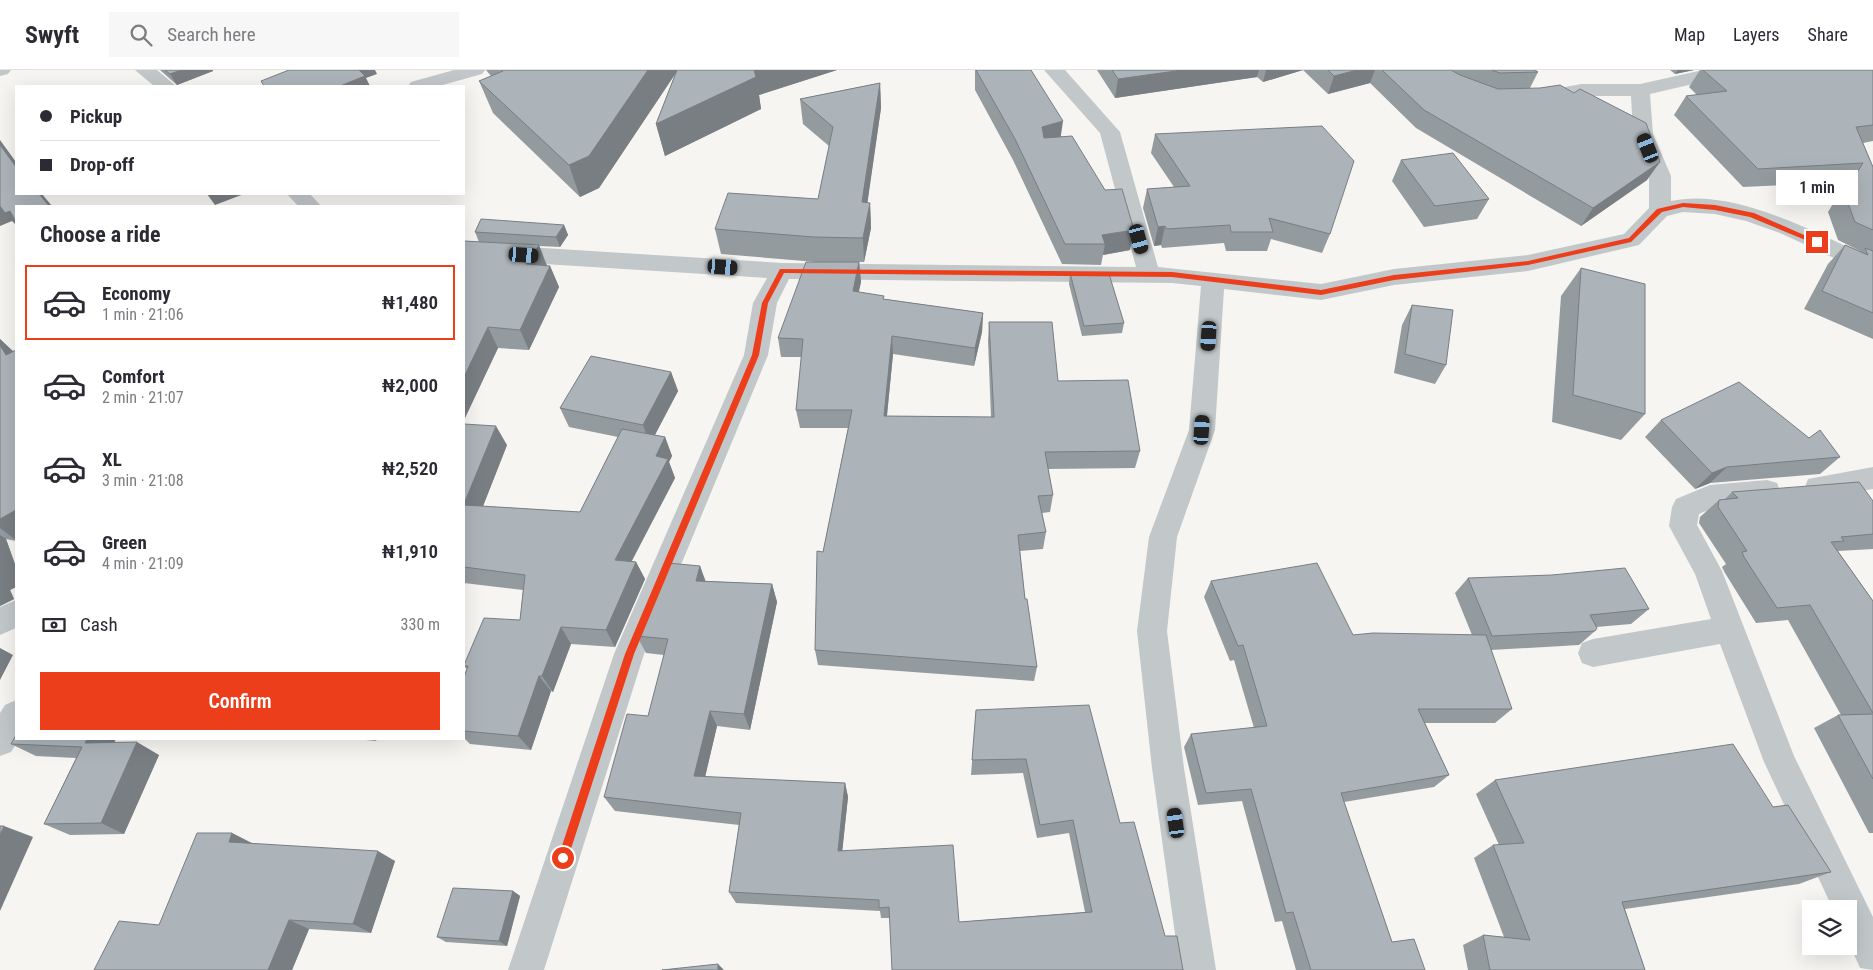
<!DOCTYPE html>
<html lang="en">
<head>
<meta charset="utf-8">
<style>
  :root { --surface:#fff; --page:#f7f7f7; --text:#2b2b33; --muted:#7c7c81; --line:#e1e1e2; --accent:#ec3e1b }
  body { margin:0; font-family:"Roboto Condensed",sans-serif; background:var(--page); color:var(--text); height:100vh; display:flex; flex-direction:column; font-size:19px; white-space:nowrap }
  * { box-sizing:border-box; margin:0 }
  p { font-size:16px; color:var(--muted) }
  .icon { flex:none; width:28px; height:28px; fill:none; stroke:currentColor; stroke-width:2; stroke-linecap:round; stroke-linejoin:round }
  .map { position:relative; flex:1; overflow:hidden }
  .panel { position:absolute; left:15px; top:135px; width:450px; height:535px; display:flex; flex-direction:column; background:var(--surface); border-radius:0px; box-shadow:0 5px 20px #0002 }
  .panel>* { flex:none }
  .hud { position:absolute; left:15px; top:15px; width:450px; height:110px; border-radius:0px; box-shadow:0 5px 20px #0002; display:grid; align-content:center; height:110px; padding:0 25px; background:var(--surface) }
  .controls { position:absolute; left:1802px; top:830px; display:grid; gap:10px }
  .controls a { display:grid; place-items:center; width:55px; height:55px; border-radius:0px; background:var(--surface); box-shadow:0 5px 20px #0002; font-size:25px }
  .end { position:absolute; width:22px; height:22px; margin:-11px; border:6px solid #ec3e1b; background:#fff; box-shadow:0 0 0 2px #fff }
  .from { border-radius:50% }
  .bubble { position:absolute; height:35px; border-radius:0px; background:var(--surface); box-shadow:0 5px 20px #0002; font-size:16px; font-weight:600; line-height:35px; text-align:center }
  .car { position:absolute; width:15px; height:30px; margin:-15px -8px; border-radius:6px; box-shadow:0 0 4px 1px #0007; background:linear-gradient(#222 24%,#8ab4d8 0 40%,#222 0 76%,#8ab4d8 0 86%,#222 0) }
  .hud b { display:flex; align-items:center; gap:18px; height:48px; font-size:19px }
  .hud b+b { border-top:1px solid var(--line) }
  .hud i { width:12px; height:12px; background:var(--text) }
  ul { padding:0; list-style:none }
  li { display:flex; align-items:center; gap:15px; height:75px; margin:0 10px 8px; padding:0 15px; border:2px solid transparent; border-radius:0px }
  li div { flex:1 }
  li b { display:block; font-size:19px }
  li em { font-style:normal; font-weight:600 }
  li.active { border-color:var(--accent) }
  li>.icon { width:45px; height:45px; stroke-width:1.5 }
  h2 { padding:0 25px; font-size:22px; line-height:60px }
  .pay { display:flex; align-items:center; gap:12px; height:55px; padding:0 25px; font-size:19px }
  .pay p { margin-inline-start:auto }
  .primary-button { display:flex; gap:10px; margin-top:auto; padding:10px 25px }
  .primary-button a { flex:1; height:58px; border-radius:0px; background:var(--accent); color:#fff; font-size:20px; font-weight:600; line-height:58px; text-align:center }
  header { display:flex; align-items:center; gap:30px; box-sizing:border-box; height:70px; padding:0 25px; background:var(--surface); border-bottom:1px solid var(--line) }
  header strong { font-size:24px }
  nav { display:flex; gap:28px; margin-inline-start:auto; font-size:18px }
  .search { width:350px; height:45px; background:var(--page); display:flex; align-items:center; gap:12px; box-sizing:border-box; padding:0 18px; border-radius:0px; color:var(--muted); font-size:19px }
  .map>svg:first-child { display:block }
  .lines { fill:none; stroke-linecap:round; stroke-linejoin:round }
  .minor { fill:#c2c7c9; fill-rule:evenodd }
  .wall { fill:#949b9f }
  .shaded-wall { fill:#787e82 }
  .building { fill:#acb4b9; stroke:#787e82 }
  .route { fill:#ec3e1b }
</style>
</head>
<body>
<header>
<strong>Swyft</strong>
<div class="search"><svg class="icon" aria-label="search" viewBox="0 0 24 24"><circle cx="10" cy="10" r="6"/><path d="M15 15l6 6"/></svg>Search here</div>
<nav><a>Map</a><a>Layers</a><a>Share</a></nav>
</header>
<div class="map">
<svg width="1873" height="900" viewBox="0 0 1873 900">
  <rect width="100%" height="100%" fill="#f6f5f1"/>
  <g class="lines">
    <!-- minor -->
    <g class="minor">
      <path d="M0,0H11L8,4L0,6Z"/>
      <path d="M135,0H157L176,16H154Z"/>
      <path d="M454,0H485L482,4L439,16H408L411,12Z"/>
      <path d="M1044,0H1065L1120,62L1158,197L1321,214L1394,199L1528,185L1624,164L1649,138V106L1633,64L1631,26H1581L1534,34L1527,32L1524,28L1527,24L1581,14H1640L1703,0H1739L1736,4L1650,24L1653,64L1671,106V131C1733,117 1817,163 1873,189V206L1780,163L1746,151L1715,144L1683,142L1667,146L1639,175L1528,201L1394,215L1321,230L1224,219L1215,360L1177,467L1167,561L1184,698L1216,900H1180L1152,698L1137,561L1149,467L1189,360L1201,216L1172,213L789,209L777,233L768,285L644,584L544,900H508L614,584L744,285L753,233L767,208L464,189V173L782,193L1136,197L1100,63Z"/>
      <path d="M287,124H310L321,136H298Z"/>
      <path d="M1873,397V419L1818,428L1808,425L1805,417L1808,409Z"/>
      <path d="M1767,410L1777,413L1780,421L1777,429C1751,437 1724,432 1699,444L1697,455L1722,501L1794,686L1873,847V900L1860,898L1849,873V839H1833L1764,692L1720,574L1593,597L1582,593L1578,583L1582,573L1593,569L1711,549L1695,504L1669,456L1672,437L1676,429L1710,415Z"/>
      <path d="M16,530V558L0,565V537Z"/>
      <path d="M16,630V669H19L11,682L0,686V643L5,635Z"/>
    </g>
  </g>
  <!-- wall -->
  <g class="wall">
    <path d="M160,0H213V1L177,15Z"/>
    <path d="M486,0H837L759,25L761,39L665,86L656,54L676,2L599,118L580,127L493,43L479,11L491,6Z"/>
    <path d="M975,0H1031L1061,67L1130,180L1103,185L1101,195L1062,194L1013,90L975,20Z"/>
    <path d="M1097,0H1303L1263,12L1257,7L1115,28Z"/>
    <path d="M1303,0H1535L1538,2L1530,18L1647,110L1581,156L1416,58L1370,13L1328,24Z"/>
    <path d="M1670,0H1694L1675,4Z"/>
    <path d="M1700,0H1873V71L1863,73L1873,97V269L1804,239L1828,194L1845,175L1862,182L1838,170L1828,142L1846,112L1743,117L1674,45L1686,26L1697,25L1689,17Z"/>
    <path d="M880,13L881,38L867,133H870L871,158L864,192H816L721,184L715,159L818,129L829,76L803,54L800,29Z"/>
    <path d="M1155,64L1330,164L1322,183L1271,169L1267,181H1226L1224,173L1162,178L1161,175L1154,176L1143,138L1147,119L1174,117L1151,83Z"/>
    <path d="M1401,90L1489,129L1477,149L1424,157L1392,111Z"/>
    <path d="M564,155L568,165L560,177L539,176L547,196H550L559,217L529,280L498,278L464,350V171L479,172L475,162Z"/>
    <path d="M859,192L861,212L858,222L884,229L983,243L982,262L974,296L893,284L887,346L991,347L988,271L989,252L1140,381L1135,398L1048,399L1053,425L1050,442L1042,443L1046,462L1043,479L1020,481L1025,529L1037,597L1034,611L818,595L815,580L823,482L848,358H800L796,340L802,287H781L778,268Z"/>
    <path d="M1581,198L1645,344L1621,370L1552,352L1561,226Z"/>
    <path d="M1070,203L1124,253L1122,263L1082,266L1069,214Z"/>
    <path d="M1412,235L1446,295L1435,314L1394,303L1402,255Z"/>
    <path d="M0,269L13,282L16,280V471L6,469L16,497V517L10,520L14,529L0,536Z"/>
    <path d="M671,302L678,321L655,365L665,367L672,386L669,392L675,408L632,491L636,492L645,509L615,577L571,574L553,622L551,621L531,680L470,674L464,668V606L467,599L464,596L520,550L523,520L464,513V354L507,375L483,436L580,442L618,367L569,357L560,338Z"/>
    <path d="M1661,350L1809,368L1840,387L1820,404L1710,413L1695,419L1645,367Z"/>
    <path d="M1732,422L1873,431V479L1838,481L1873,531V763H1869L1814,658L1838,645H1841L1788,550L1756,553L1725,503L1722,497L1726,494L1699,453L1700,447L1719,430H1724Z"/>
    <path d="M700,496L705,511L772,514L777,532L750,660L717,656L705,707L845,713L848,727L842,781L959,852L1085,842L1069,763L1037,768L1023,703L971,705L976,640L1120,753L1165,866L1183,900L889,848H881L880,841L736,833L729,822L739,755L615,741L604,727L648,646L664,585L646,583L637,566Z"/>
    <path d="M1468,508L1649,539L1631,554L1596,557L1595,561L1579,575L1491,580L1512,639L1495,653H1425L1449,705L1434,717L1344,732L1392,872L1425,900H1296L1282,851L1275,852L1242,731L1198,735L1184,677L1191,664L1254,658L1234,590L1230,591L1204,527L1211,511L1353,565H1472L1455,523Z"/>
    <path d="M356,669H377L376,671Z"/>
    <path d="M114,673L159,685L124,764L70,765L44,754L76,688L36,686L11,674Z"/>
    <path d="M1495,710L1773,737L1831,802L1799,814L1625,839L1645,900H1468L1463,875L1483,865L1504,867L1474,788L1493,775H1499L1476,724Z"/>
    <path d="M232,763L252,773L395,791L371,863L309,859L292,900H94L159,855Z"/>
    <path d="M513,821L520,826L507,876L446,872L437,867Z"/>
  </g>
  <!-- shaded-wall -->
  <g class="shaded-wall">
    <path d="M181,0H213V1L177,15L170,4Z"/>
    <path d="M357,0H375L377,4L366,8L370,16H340Z"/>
    <path d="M648,0H678L599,118L580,127L569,95Z"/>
    <path d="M754,0H837L759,25L761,39L665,86L656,54Z"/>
    <path d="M1183,0H1259L1257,7L1115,28L1118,9Z"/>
    <path d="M1266,0H1303L1263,12Z"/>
    <path d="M1357,0H1375L1370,13L1328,24L1334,6Z"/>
    <path d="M1678,0H1694L1675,4Z"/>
    <path d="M880,13L881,38L864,157L862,132Z"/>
    <path d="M1063,51L1060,72L1040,78L1042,57Z"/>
    <path d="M0,70L16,92V97L0,75Z"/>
    <path d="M1660,92L1647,110L1581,156L1593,138Z"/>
    <path d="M39,124H42L52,136H49Z"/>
    <path d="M207,124H244L215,135Z"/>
    <path d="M0,133L10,141L16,148V155L12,151L0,156Z"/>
    <path d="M870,133L871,158L864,192L863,168Z"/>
    <path d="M564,155L568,165L560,177L556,167Z"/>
    <path d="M1165,156L1161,175L1154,176L1158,157Z"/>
    <path d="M1134,160L1130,180L1103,185L1105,174L1102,165Z"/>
    <path d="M539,175L547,196L526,194Z"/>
    <path d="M859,192L861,212L855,240L853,221Z"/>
    <path d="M550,196L559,217L529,280L520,260Z"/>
    <path d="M983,243L982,262L974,296L975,278Z"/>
    <path d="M488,257L498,278L464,350V307Z"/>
    <path d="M892,266L893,284L885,364L884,346Z"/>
    <path d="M0,269L14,282L6,285L0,275Z"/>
    <path d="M671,302L678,321L650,374L643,355Z"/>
    <path d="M496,356L507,375L476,454L464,436V434Z"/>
    <path d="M665,367L672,386L669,392L675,408L623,507L615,490L656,386Z"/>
    <path d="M1727,397L1710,413L1695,419L1712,403Z"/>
    <path d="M16,440V470L0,458V449Z"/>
    <path d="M0,465L6,469L16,497V517L10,520L14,529L0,536Z"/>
    <path d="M636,492L645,509L615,577L606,560Z"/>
    <path d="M700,496L707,515L696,511Z"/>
    <path d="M772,514L777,532L750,660L744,644Z"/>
    <path d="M561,557L571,574L553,622L542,606Z"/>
    <path d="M0,578L13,585L0,610Z"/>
    <path d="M539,606L551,621L531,680L518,666Z"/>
    <path d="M710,641L717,656L702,720L694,706Z"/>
    <path d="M87,669H116L108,686L85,673Z"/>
    <path d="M137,672L159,685L124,764L101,753Z"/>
    <path d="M845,713L848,727L841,793L838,781Z"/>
    <path d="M4,756L33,767L0,841V765Z"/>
    <path d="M232,763L253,774L229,772Z"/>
    <path d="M378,781L395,791L371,863L353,854Z"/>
    <path d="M513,821L520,826L507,876L499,871Z"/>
    <path d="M289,850L309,859L292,900H268Z"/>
    <path d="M718,894L724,900H718Z"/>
  </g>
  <!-- building -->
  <g class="building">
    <path d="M165,0H181L170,4Z"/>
    <path d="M289,0H359L365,6L340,16H264L261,11Z"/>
    <path d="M502,0H648L589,86L569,95L479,11L503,1Z"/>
    <path d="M677,0H754L756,7L656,54Z"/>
    <path d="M976,0H1031L1063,51L1042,57L1044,68L1072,66L1105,120L1122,119L1134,160L1102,165L1105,174H1065L1015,69Z"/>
    <path d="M1112,0H1183L1118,9Z"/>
    <path d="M1328,0H1357L1334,6Z"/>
    <path d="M1382,0H1451L1460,5L1498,19L1540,18L1560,15L1574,23L1580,19L1646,53L1660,92L1593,138L1424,40Z"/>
    <path d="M1492,0H1535L1538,2L1500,3Z"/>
    <path d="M1703,0H1873V55L1856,57L1873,97V160L1855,152L1844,123L1863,93L1758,99L1686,26L1727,21Z"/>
    <path d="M880,13L862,132L870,133L863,168L813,167L715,159L728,123L818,129L833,57L800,29Z"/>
    <path d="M1322,56L1354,91L1330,164L1269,148L1273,162H1231L1230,155L1167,159L1165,156L1158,157L1147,119L1190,116L1155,64Z"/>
    <path d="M0,75L16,97V124H39L49,136H16V152L10,141L5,143L0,136Z"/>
    <path d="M1453,83L1489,129L1435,136L1401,90Z"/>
    <path d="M481,149L564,155L556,167L475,162Z"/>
    <path d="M464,171L539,175L526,194L550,196L520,260L488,257L464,307Z"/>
    <path d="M1845,175L1868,185L1865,178L1873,181V243L1822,221Z"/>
    <path d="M806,192H859L853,221L884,226L883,229L983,243L975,278L892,266L884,346L994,347L989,252H1052L1058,311L1128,310L1140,381L1045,382L1053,425L1038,426L1046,462L1018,465L1025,529H1027L1037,597L815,580L817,481L823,482L852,340H796L803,269L778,268Z"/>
    <path d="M1581,198L1645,214V344L1573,325Z"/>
    <path d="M1070,203L1109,204L1124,253L1084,256Z"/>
    <path d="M1412,235L1453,240L1446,295L1405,284Z"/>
    <path d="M0,275L6,285L16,280V440L0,449Z"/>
    <path d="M591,286L671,302L643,355L560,338Z"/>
    <path d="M1739,312L1809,368L1820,360L1840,387L1727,397L1712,403L1661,350Z"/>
    <path d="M464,354L496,356L464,434Z"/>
    <path d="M622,359L665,367L656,386L668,389L615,490L636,492L606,560L561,557L542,606H539L518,666L464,661V607L468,596H464V595L484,548L520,550L525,505L464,497V435L580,442Z"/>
    <path d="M1859,412L1873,431V464L1841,467L1844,471L1831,472L1873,531V643L1810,535L1777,538L1744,487L1742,482L1747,481L1718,437L1719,430L1738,428L1732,422Z"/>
    <path d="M668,493L700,496L696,511L772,514L744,644L710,641L694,706L845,713L838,781L953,775L959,852L1092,842L1073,750L1040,755L1026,689L972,690L976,640L1089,635L1120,753L1134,752L1165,866H1177L1183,900H892L889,837L879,838V830L729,822L741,743L604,727L627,644L648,646L668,569L637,566Z"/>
    <path d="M1317,493L1353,565L1373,563L1486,565L1512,639H1418L1449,705L1341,723L1392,872L1414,869L1425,900H1311L1293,842L1286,843L1251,719L1206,723L1191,664L1267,656L1243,575L1238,576L1211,511Z"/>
    <path d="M1625,498L1649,539L1590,545L1597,558L1595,561L1492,566L1468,508L1552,505Z"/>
    <path d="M1873,644V709L1838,645Z"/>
    <path d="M16,665V669H87L85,673L137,672L101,753L44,754L82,677L11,674Z"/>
    <path d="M1733,674L1773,737L1788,735L1831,802L1622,832L1645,900H1490L1483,865L1530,870L1493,775L1524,773L1495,710Z"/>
    <path d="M0,756H4L0,765Z"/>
    <path d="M197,763H232L229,772L378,781L353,854L289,850L268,900H94L119,851L159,855Z"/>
    <path d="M453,818L513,821L499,871L437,867Z"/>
    <path d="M718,894V900H662Z"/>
  </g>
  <!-- route -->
  <path class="route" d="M1683,133L1715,135L1754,143L1820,172L1815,174L1750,147L1715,140L1683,137L1662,142L1631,172L1528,195L1394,210L1321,225L1172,207L784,203L768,233L759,285L634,584L568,788L566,792H559L558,788L625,584L752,285L762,233L780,199L1172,202L1321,220L1394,205L1528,191L1629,168L1657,139Z"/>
</svg>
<div class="controls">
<a><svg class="icon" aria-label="layers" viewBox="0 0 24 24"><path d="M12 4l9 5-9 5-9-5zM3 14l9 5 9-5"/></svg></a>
</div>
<i class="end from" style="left:563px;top:788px"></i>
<i class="end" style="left:1817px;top:172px"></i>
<div class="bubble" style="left:1776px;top:100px;width:82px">1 min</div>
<i class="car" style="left:1648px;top:78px;rotate:338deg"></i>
<i class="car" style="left:1139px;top:169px;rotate:165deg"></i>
<i class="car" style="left:524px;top:185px;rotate:94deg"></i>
<i class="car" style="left:723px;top:197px;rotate:94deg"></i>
<i class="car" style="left:1209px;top:266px;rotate:184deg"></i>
<i class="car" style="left:1202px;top:360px;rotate:4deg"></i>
<i class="car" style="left:1176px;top:753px;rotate:352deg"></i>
<div class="hud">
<b><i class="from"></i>Pickup</b>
<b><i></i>Drop-off</b>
</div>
<section class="panel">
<h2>Choose a ride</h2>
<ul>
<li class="active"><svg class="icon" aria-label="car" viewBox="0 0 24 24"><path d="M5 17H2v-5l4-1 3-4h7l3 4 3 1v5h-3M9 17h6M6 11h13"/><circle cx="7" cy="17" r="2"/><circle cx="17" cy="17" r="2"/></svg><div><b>Economy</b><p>1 min · 21:06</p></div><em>₦1,480</em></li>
<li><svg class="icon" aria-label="car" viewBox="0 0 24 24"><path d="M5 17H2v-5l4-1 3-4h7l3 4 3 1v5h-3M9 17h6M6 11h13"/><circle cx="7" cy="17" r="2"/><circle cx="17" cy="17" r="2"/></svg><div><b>Comfort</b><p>2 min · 21:07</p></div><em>₦2,000</em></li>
<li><svg class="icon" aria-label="car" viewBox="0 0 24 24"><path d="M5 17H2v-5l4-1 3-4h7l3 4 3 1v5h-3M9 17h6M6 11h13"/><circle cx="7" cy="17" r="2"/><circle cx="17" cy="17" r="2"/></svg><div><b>XL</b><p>3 min · 21:08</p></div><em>₦2,520</em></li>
<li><svg class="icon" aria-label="car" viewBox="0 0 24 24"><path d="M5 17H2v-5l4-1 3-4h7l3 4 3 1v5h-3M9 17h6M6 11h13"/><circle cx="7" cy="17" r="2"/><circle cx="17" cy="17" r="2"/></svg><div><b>Green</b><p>4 min · 21:09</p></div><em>₦1,910</em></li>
</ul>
<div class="pay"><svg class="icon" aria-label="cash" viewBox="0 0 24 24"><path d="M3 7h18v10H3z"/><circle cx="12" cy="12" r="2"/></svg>Cash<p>330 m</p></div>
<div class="primary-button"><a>Confirm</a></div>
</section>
</div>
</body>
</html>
